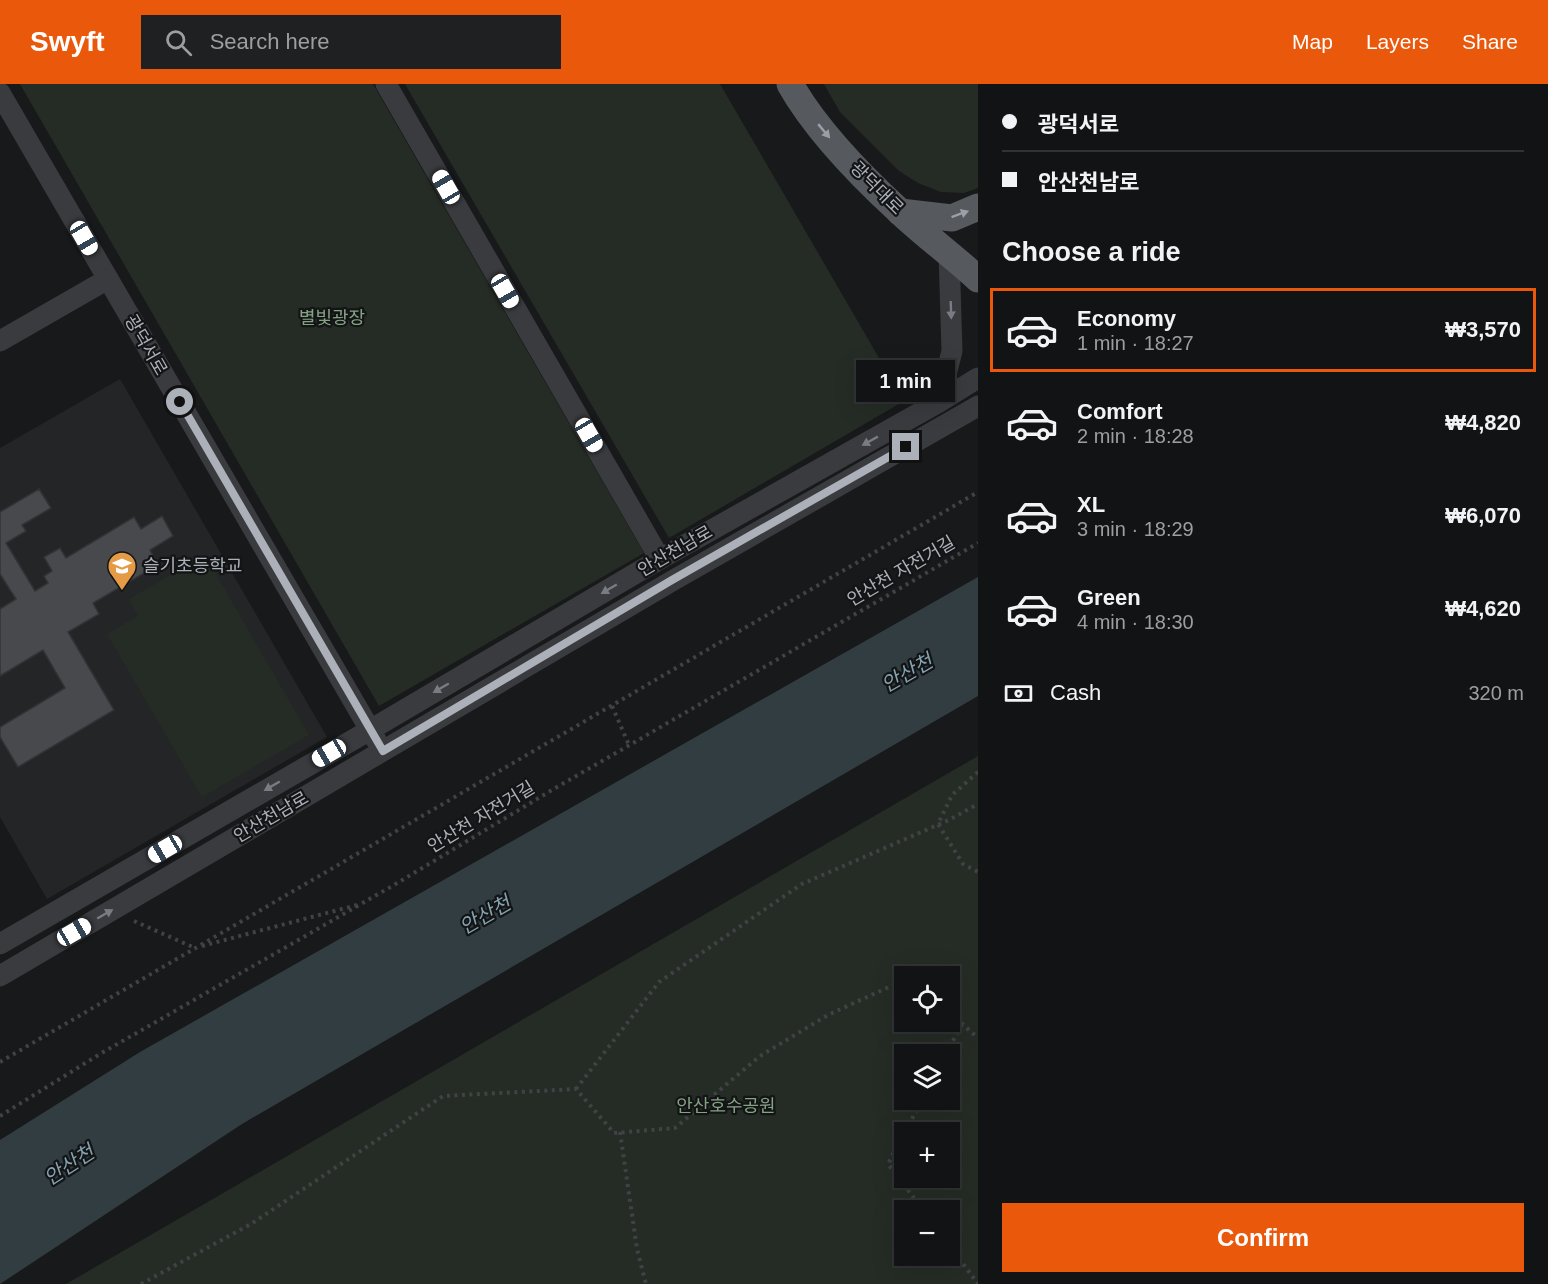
<!DOCTYPE html>
<html lang="en">
<head>
<meta charset="utf-8">
<style>
  :root { --surface:#121314; --page:#1f2022; --text:#f1f3f6; --muted:#9c9ea0; --line:#313234; --accent:#ea580c }
  body { margin:0; font-family:Arial,"Noto Sans KR",sans-serif; background:var(--page); color:var(--text); height:100vh; display:flex; flex-direction:column; font-size:22px; white-space:nowrap }
  * { box-sizing:border-box; margin:0 }
  p { font-size:20px; color:var(--muted) }
  .icon { flex:none; width:33px; height:33px; fill:none; stroke:currentColor; stroke-width:2; stroke-linecap:round; stroke-linejoin:round }
  .map { position:relative; flex:1; overflow:hidden }
  .details { display:flex; flex-direction:column; background:var(--surface); width:570px }
  .details>* { flex:none }
  .hud { display:grid; align-content:center; height:132px; padding:0 24px; background:var(--surface) }
  .fabs { position:absolute; left:894px; top:882px; display:grid; gap:12px }
  .fabs a { display:grid; place-items:center; width:66px; height:66px; border-radius:0px; background:var(--surface); box-shadow:0 6px 24px #0002,0 0 0 2px var(--line); font-size:30px }
  .end { position:absolute; width:27px; height:27px; margin:-14px; border:8px solid #acb1b9; background:#111; box-shadow:0 0 0 3px #111 }
  .from { border-radius:50% }
  .bubble { position:absolute; height:42px; border-radius:0px; background:var(--surface); box-shadow:0 6px 24px #0002,0 0 0 2px var(--line); font-size:20px; font-weight:700; line-height:42px; text-align:center }
  .car { position:absolute; width:18px; height:36px; margin:-18px -9px; border-radius:8px; box-shadow:0 0 4px 2px #0007; background:linear-gradient(#fff 24%,#345 0 40%,#fff 0 76%,#345 0 86%,#fff 0) }
  .hud b { display:flex; align-items:center; gap:21px; height:57px; font-size:22px }
  .hud b+b { border-top:2px solid var(--line) }
  .hud i { width:15px; height:15px; background:var(--text) }
  ul { padding:0; list-style:none }
  li { display:flex; align-items:center; gap:18px; height:84px; margin:0 12px 9px; padding:0 12px; border:3px solid transparent; border-radius:0px }
  li div { flex:1 }
  li b { display:block; font-size:22px }
  li em { font-style:normal; font-weight:700 }
  li.current { border-color:var(--accent) }
  li>.icon { width:54px; height:54px; stroke-width:1.5 }
  h2 { padding:0 24px; font-size:27px; line-height:72px }
  .pay { display:flex; align-items:center; gap:15px; height:66px; padding:0 24px; font-size:22px }
  .pay p { margin-inline-start:auto }
  .cta { display:flex; gap:12px; margin-top:auto; padding:12px 24px }
  .cta a { flex:1; height:69px; border-radius:0px; background:var(--accent); color:#fff; font-size:24px; font-weight:700; line-height:69px; text-align:center }
  header { display:flex; align-items:center; gap:36px; box-sizing:border-box; height:84px; padding:0 30px; background:var(--accent); color:#fff }
  header strong { font-size:28px }
  nav { display:flex; gap:33px; margin-inline-start:auto; font-size:21px }
  .search { width:420px; height:54px; background:var(--page); display:flex; align-items:center; gap:15px; box-sizing:border-box; padding:0 21px; border-radius:0px; color:var(--muted); font-size:22px }
  main { display:flex; flex:1; min-height:0 }
  .map>svg:first-child { display:block }
  .built { fill:#242527 }
  .green { fill:#252c25; fill-rule:evenodd }
  .water { fill:#323d42 }
  .building { fill:#47494d; stroke:#323336; stroke-width:1.5 }
  .lines { fill:none; stroke-linecap:round; stroke-linejoin:round }
  .path { stroke:#404246; stroke-width:4; stroke-dasharray:3 4.5; stroke-linecap:butt }
  .minor { stroke:#3a3b3f; stroke-width:21 }
  .major { stroke:#56595e; stroke-width:27 }
  .oneway { fill:#9b9fa7 }
  .oneway2 { fill:#797c82 }
  .route { stroke:#acb1b9; stroke-width:8 }
  .labels { text-anchor:middle; stroke-width:4.5; stroke-linejoin:round; paint-order:stroke }
  .street-label { font-size:18px; fill:#acb1b9; stroke:#131415 }
  .park-label { font-size:18px; fill:#86a284; stroke:#131415 }
  .poi-label { font-size:18px; fill:#acb1b9; stroke:#131415; text-anchor:start }
  .water-label { font-size:20px; font-style:italic; fill:#85a2b1; stroke:#131415 }
</style>
</head>
<body>
<header>
<strong>Swyft</strong>
<div class="search"><svg class="icon" aria-label="search" viewBox="0 0 24 24"><circle cx="10" cy="10" r="6"/><path d="M15 15l6 6"/></svg>Search here</div>
<nav><a>Map</a><a>Layers</a><a>Share</a></nav>
</header>
<main>
<div class="map">
<svg width="978" height="1200" viewBox="0 0 978 1200">
  <rect width="100%" height="100%" fill="#18191a"/>
  <!-- built -->
  <path class="built" d="M120,295L327,653L47,815L0,733V364Z"/>
  <!-- green -->
  <g class="green">
    <path d="M20,0H373L644,469L379,622Z"/>
    <path d="M405,0H720L904,317L669,454Z"/>
    <path d="M824,0H978V104L964,109L941,108L918,99L899,87L840,28Z"/>
    <path d="M205,471L309,651L202,713L107,550L138,532L129,515Z"/>
    <path d="M978,672V1200H66ZM904,892H950V938H904ZM904,970H950V1016H904ZM950,1048V1094H904V1048ZM950,1126V1172H904V1126Z"/>
  </g>
  <!-- water -->
  <path class="water" d="M978,493V612L242,1040L0,1200V1056L140,968Z"/>
  <!-- building -->
  <path class="building" d="M39,405L51,424L22,441L26,447L6,459L35,507L48,499L44,492L52,487L44,473L60,464L66,474L134,433L141,445L162,432L173,452L150,466L158,481L93,519L99,530L68,548L114,626L18,683L0,653V643L65,604L43,566L0,592V525L16,515L0,490V428Z"/>
  <g class="lines">
    <!-- path -->
    <g class="path">
      <path d="M612,622L629,661"/>
      <path d="M978,688L952,711L938,740L963,780L978,788"/>
      <path d="M134,837L195,864"/>
      <path d="M202,862L357,821"/>
      <path d="M950,929L978,954"/>
      <path d="M946,970L962,940"/>
      <path d="M0,978L978,408"/>
      <path d="M576,1005L659,898L802,800L949,736L978,720"/>
      <path d="M0,1032L100,970L394,801L552,706L978,459"/>
      <path d="M620,1048L637,1165L646,1200"/>
      <path d="M905,1048L922,1016"/>
      <path d="M904,1049L888,1080L923,1126"/>
      <path d="M950,1162L978,1200"/>
      <path d="M141,1200L251,1140L443,1012L576,1005L614,1049L675,1044L760,972L828,931L904,896"/>
    </g>
    <!-- minor -->
    <g class="minor">
      <path d="M386,0L660,475"/>
      <path d="M0,9L376,656"/>
      <path d="M0,257L108,195"/>
      <path d="M939,318L952,267L949,168"/>
      <path d="M0,860L370,646L660,475L939,318L978,294"/>
      <path d="M0,892L672,497L978,322"/>
    </g>
    <!-- major -->
    <g class="major">
      <path d="M790,0C816,46 859,90 898,126C923,150 952,171 978,195"/>
      <path d="M900,128L952,134L978,123"/>
    </g>
  </g>
  <!-- one-way arrows -->
  <defs><path id="oneway-solid" d="M-6-.8H1V-3.2L6.5 0L1 3.2V.8H-6Z" transform="scale(1.5)"/></defs>
  <g class="oneway">
    <use href="#oneway-solid" transform="translate(824 47) rotate(50)"/>
    <use href="#oneway-solid" transform="translate(960 130) rotate(-20)"/>
  </g>
  <g class="oneway2">
    <use href="#oneway-solid" transform="translate(951 226) rotate(88)"/>
    <use href="#oneway-solid" transform="translate(870 357) rotate(151)"/>
    <use href="#oneway-solid" transform="translate(609 505) rotate(150)"/>
    <use href="#oneway-solid" transform="translate(441 604) rotate(150)"/>
    <use href="#oneway-solid" transform="translate(272 702) rotate(150)"/>
    <use href="#oneway-solid" transform="translate(105 830) rotate(-30)"/>
  </g>
  <g class="lines">
    <!-- route -->
    <path class="route" d="M180,318L383,667L672,496L906,363"/>
  </g>
  <!-- icons -->
  <defs>
    <g id="school-pin" transform="scale(1.5)"><path d="M0 17L-7.5 6A9.5 9.5 0 1 1 7.5 6Z" fill="#e59b45" stroke="#131415"/><path d="M0-5L7-2L0 1L-7-2ZM-4 1L0 2.5L4 1V4Q0 6-4 4Z" fill="#fff"/></g>
  </defs>
  <g fill-rule="evenodd">
    <use href="#school-pin" x="122" y="482"/>
  </g>
  <g class="labels">
    <!-- street labels -->
    <g class="street-label">
      <text transform="translate(877 104) rotate(45)" y="6">광덕대로</text>
      <text transform="translate(146 261) rotate(60)" y="6">광덕서로</text>
      <text transform="translate(675 467) rotate(-30)" y="6">안산천남로</text>
      <text transform="translate(901 487) rotate(-30)" y="6">안산천 자전거길</text>
      <text transform="translate(271 733) rotate(-30)" y="6">안산천남로</text>
      <text transform="translate(481 733) rotate(-31)" y="6">안산천 자전거길</text>
    </g>
    <!-- park labels -->
    <g class="park-label">
      <text x="332" y="240">별빛광장</text>
      <text x="726" y="1028">안산호수공원</text>
    </g>
    <!-- poi labels -->
    <g class="poi-label">
      <text x="143" y="488">슬기초등학교</text>
    </g>
    <!-- water labels -->
    <g class="water-label">
      <text transform="translate(907 589) rotate(-30)" y="7">안산천</text>
      <text transform="translate(485 831) rotate(-30)" y="7">안산천</text>
      <text transform="translate(69 1081) rotate(-33)" y="7">안산천</text>
    </g>
  </g>
</svg>
<div class="fabs">
<a><svg class="icon" aria-label="locate" viewBox="0 0 24 24"><circle cx="12" cy="12" r="6"/><path d="M12 2v4M12 18v4M2 12h4M18 12h4"/></svg></a>
<a><svg class="icon" aria-label="layers" viewBox="0 0 24 24"><path d="M12 4l9 5-9 5-9-5zM3 14l9 5 9-5"/></svg></a>
<a>+</a>
<a>−</a>
</div>
<i class="end from" style="left:180px;top:318px"></i>
<i class="end" style="left:906px;top:363px"></i>
<div class="bubble" style="left:856px;top:276px;width:99px">1 min</div>
<i class="car" style="left:446px;top:103px;rotate:330deg"></i>
<i class="car" style="left:84px;top:154px;rotate:150deg"></i>
<i class="car" style="left:505px;top:207px;rotate:150deg"></i>
<i class="car" style="left:589px;top:351px;rotate:150deg"></i>
<i class="car" style="left:329px;top:669px;rotate:240deg"></i>
<i class="car" style="left:165px;top:765px;rotate:240deg"></i>
<i class="car" style="left:74px;top:848px;rotate:60deg"></i>
</div>
<section class="details">
<div class="hud">
<b><i class="from"></i>광덕서로</b>
<b><i></i>안산천남로</b>
</div>
<h2>Choose a ride</h2>
<ul>
<li class="current"><svg class="icon" aria-label="car" viewBox="0 0 24 24"><path d="M5 17H2v-5l4-1 3-4h7l3 4 3 1v5h-3M9 17h6M6 11h13"/><circle cx="7" cy="17" r="2"/><circle cx="17" cy="17" r="2"/></svg><div><b>Economy</b><p>1 min · 18:27</p></div><em>₩3,570</em></li>
<li><svg class="icon" aria-label="car" viewBox="0 0 24 24"><path d="M5 17H2v-5l4-1 3-4h7l3 4 3 1v5h-3M9 17h6M6 11h13"/><circle cx="7" cy="17" r="2"/><circle cx="17" cy="17" r="2"/></svg><div><b>Comfort</b><p>2 min · 18:28</p></div><em>₩4,820</em></li>
<li><svg class="icon" aria-label="car" viewBox="0 0 24 24"><path d="M5 17H2v-5l4-1 3-4h7l3 4 3 1v5h-3M9 17h6M6 11h13"/><circle cx="7" cy="17" r="2"/><circle cx="17" cy="17" r="2"/></svg><div><b>XL</b><p>3 min · 18:29</p></div><em>₩6,070</em></li>
<li><svg class="icon" aria-label="car" viewBox="0 0 24 24"><path d="M5 17H2v-5l4-1 3-4h7l3 4 3 1v5h-3M9 17h6M6 11h13"/><circle cx="7" cy="17" r="2"/><circle cx="17" cy="17" r="2"/></svg><div><b>Green</b><p>4 min · 18:30</p></div><em>₩4,620</em></li>
</ul>
<div class="pay"><svg class="icon" aria-label="cash" viewBox="0 0 24 24"><path d="M3 7h18v10H3z"/><circle cx="12" cy="12" r="2"/></svg>Cash<p>320 m</p></div>
<div class="cta"><a>Confirm</a></div>
</section>
</main>
</body>
</html>
